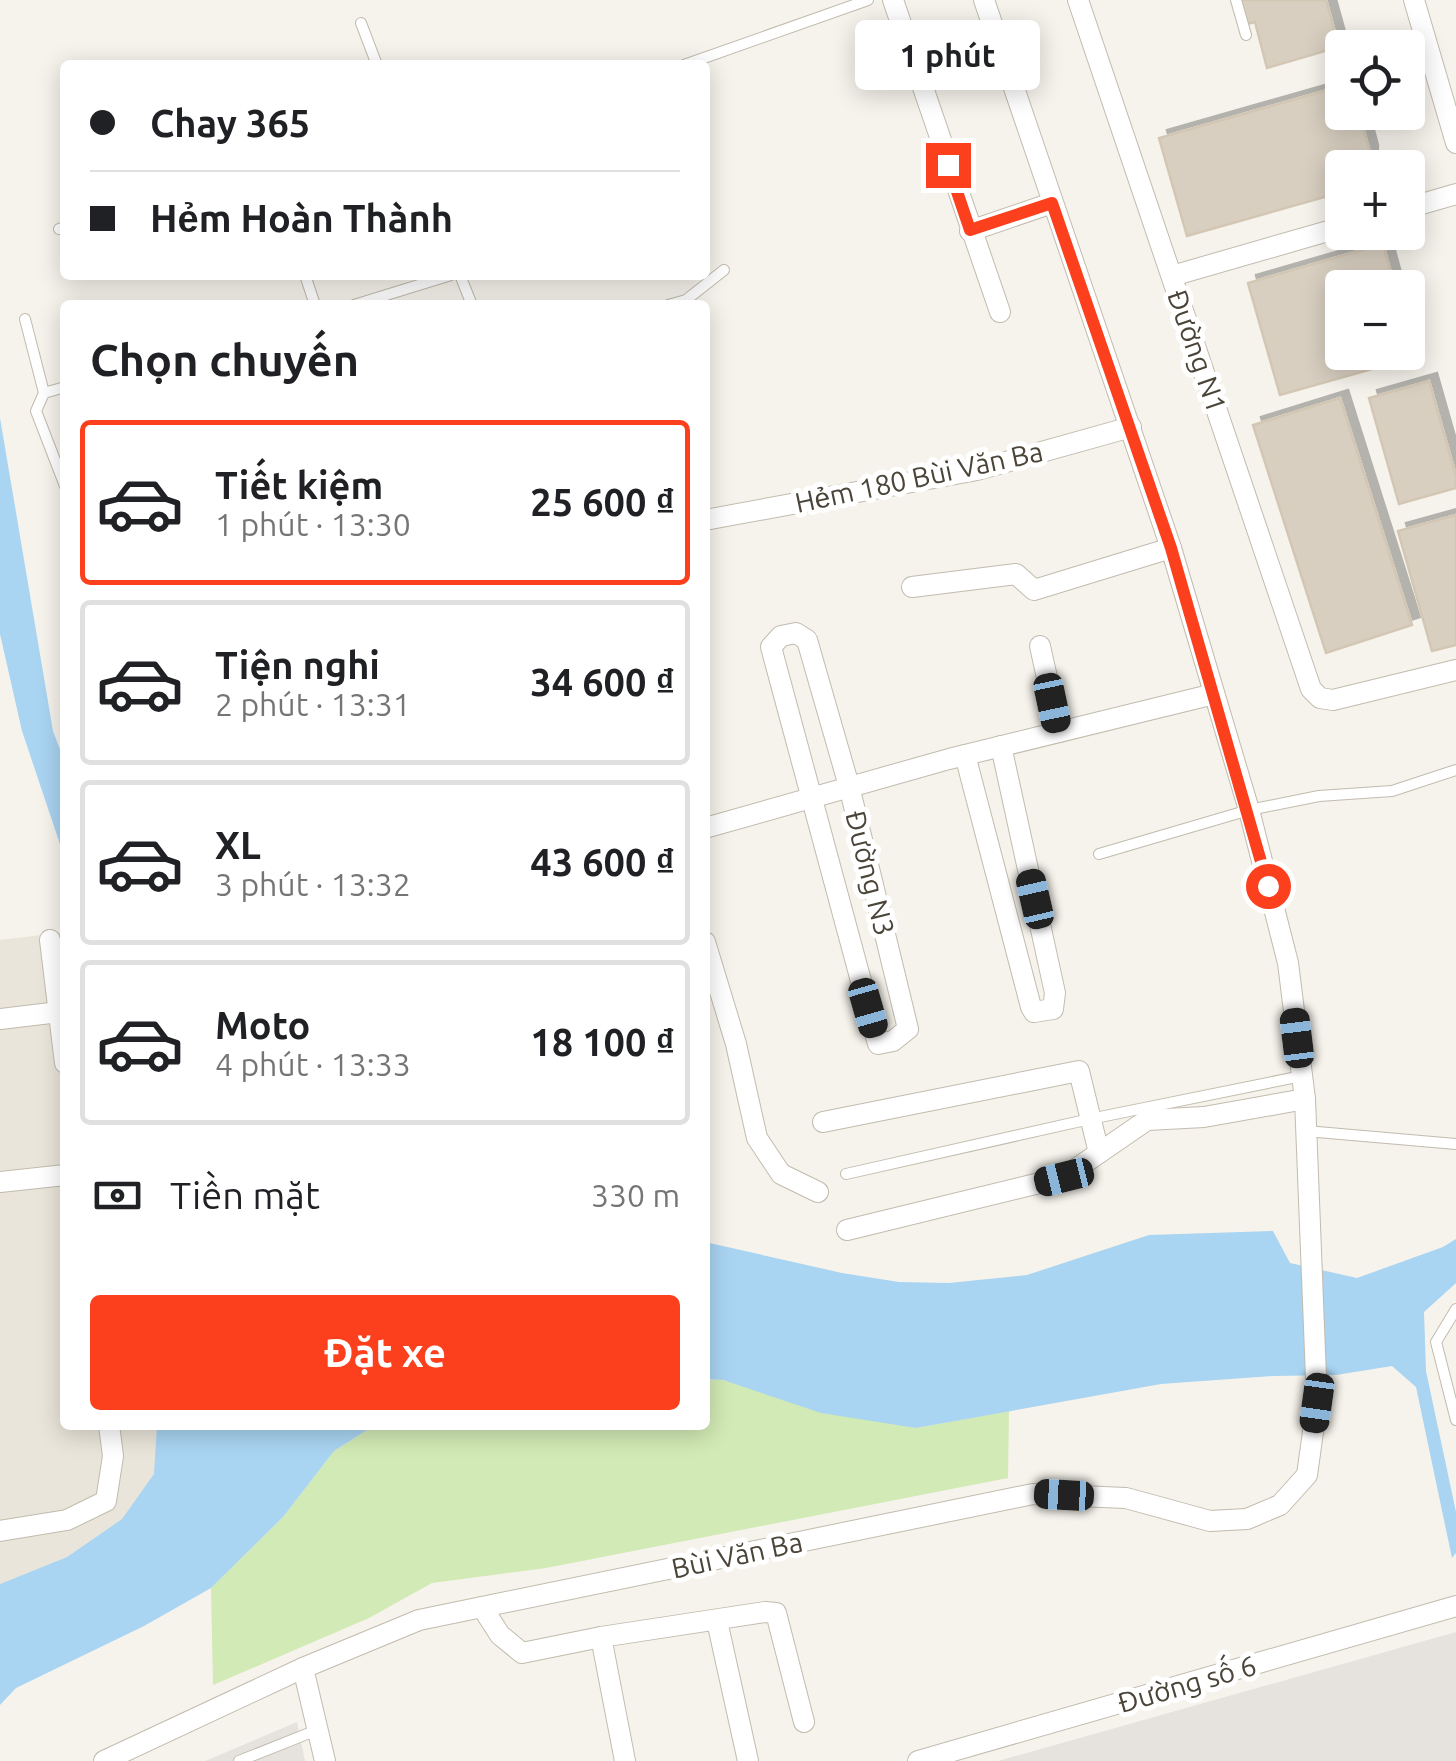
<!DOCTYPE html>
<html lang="vi">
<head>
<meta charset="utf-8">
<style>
  :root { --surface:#fff; --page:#f2f2f2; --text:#202124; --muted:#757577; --line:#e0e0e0; --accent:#fc3f1d }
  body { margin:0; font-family:Ubuntu,sans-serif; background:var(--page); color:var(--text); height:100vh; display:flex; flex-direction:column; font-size:38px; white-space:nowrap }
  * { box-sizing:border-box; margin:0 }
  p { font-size:32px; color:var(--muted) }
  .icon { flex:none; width:55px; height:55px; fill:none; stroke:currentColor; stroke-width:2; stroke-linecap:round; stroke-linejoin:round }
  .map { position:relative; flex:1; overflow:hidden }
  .sheet { position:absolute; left:60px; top:300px; width:650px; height:1130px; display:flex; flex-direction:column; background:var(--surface); border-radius:10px; box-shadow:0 5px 25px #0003 }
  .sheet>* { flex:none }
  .guide { position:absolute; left:60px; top:60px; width:650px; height:220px; border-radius:10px; box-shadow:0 5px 25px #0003; display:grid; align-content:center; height:220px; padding:0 30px; background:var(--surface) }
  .fabs { position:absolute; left:1325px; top:30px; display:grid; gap:20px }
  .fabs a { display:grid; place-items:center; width:100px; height:100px; border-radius:10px; background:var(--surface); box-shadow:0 5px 25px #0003; font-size:50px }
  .end { position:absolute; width:45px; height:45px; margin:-22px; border:12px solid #fc3f1d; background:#fff; box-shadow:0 0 0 5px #fff }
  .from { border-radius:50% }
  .bubble { position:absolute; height:70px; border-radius:10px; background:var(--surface); box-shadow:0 5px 25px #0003; font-size:32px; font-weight:700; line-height:70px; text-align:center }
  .car { position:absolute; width:30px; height:60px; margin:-30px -15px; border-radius:12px; box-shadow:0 0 8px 2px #0007; background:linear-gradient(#222 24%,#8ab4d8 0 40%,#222 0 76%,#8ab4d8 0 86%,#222 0) }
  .guide b { display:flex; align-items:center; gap:35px; height:95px; font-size:38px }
  .guide b+b { border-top:2px solid var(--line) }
  .guide i { width:25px; height:25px; background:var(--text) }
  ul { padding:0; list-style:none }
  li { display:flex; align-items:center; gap:30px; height:165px; margin:0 20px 15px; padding:0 10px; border:5px solid var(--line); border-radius:10px }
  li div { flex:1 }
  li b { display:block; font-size:38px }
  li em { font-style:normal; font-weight:700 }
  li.selected { border-color:var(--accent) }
  li>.icon { width:90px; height:90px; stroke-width:1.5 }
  h2 { padding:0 30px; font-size:45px; line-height:120px }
  .pay { display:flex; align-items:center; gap:25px; height:110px; padding:0 30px; font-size:38px }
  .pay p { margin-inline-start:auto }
  .cta { display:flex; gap:20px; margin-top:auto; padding:20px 30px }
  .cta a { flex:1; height:115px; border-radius:10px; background:var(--accent); color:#fff; font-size:40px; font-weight:700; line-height:115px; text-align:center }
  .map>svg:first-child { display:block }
  .residential { fill:#eae5da }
  .industrial { fill:#e6e2dd }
  .green { fill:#d2eab5 }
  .water { fill:#a9d4f2 }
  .building { fill:#d8cfc1; stroke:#d3c7b4; stroke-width:2.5; filter:url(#shadow) }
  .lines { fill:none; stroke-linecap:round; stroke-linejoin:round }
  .lane-casing { stroke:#c2bbae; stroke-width:12 }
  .street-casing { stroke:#c2bbae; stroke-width:22 }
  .lane { stroke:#fff; stroke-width:10 }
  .street { stroke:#fff; stroke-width:20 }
  .route { stroke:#fc3f1d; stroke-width:12 }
  .labels { text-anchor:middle; stroke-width:10; stroke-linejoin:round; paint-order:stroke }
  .street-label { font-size:28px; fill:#4b4439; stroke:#fff }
</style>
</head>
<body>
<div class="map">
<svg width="1456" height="1761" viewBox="0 0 1456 1761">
  <defs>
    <filter id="shadow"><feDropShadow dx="8" dy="-8" stdDeviation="0" flood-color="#0004"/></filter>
  </defs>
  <rect width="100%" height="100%" fill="#f6f3ec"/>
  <!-- residential -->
  <path class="residential" d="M65,932V1425H157L155,1475L122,1519L67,1557L0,1584V940Z"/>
  <!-- industrial -->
  <g class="industrial">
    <path d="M1456,1632V1761H998Z"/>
    <path d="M297,1722L305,1761H205Z"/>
  </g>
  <!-- green -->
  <path class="green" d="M705,1379L722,1380L916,1428L1009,1411L1008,1478L546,1568L432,1583L369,1618L213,1685L211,1588L283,1517L334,1451L375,1425H705Z"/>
  <!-- water -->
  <g class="water">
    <path d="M0,418L53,731L65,763V859L22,731L0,634Z"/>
    <path d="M1273,1231L1290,1263L1357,1278L1443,1247L1456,1239V1283L1424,1312L1426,1371L1456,1512V1553L1452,1558L1416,1387L1392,1366L1336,1375L1273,1376L1161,1384L916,1428L821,1413L723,1380L705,1379V1242L842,1273L899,1282L949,1283L1027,1275L1149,1235Z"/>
    <path d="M157,1425H375L334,1451L283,1517L211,1588L144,1626L16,1688L0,1705V1584L67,1557L122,1519L154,1474Z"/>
  </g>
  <!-- building -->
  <g class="building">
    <path d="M1240,0H1326L1339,47L1267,68L1255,22L1247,24Z"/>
    <path d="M1342,86V112H1359L1370,153L1369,168H1342V192L1187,236L1159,138Z"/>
    <path d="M1383,244L1395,288H1342V352H1408V331L1415,357L1280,395L1248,283Z"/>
    <path d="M1429,381L1456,476V488L1399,504L1369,398Z"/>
    <path d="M1340,398L1412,625L1326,653L1253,425Z"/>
    <path d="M1456,515V645L1432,651L1398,531Z"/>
  </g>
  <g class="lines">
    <!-- lane casing -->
    <g class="lane-casing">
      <g id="lane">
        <path d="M1236,0L1246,35"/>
        <path d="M361,23L377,65"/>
        <path d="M684,65L868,0"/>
        <path d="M59,229L65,227"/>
        <path d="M305,275L315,305"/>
        <path d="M460,275L472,305"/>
        <path d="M354,305L451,275"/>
        <path d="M668,305L686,300L724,270"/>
        <path d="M25,319L44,393L36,411L65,486"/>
        <path d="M44,393L65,387"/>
        <path d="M1099,854L1249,810L1319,796L1392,791L1456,770"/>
        <path d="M1306,1131L1456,1144"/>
        <path d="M846,1174L1090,1119L1302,1076"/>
        <path d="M1456,1309L1436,1342L1456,1420"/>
        <path d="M239,1761L317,1730"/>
      </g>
    </g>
    <!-- street casing -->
    <g class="street-casing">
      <g id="street">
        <path d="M893,0L1000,312"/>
        <path d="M1078,0L1311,689L1320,698L1333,700L1456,670"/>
        <path d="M1414,0L1456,143"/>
        <path d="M1408,208L1456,194"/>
        <path d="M970,231L1052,203"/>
        <path d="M1172,276L1342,227"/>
        <path d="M705,520L977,470L1131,427"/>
        <path d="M912,587L1016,574L1034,590L1171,548"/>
        <path d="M796,633L807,640L849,786L908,1029L893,1041L878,1044L771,647L781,636Z"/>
        <path d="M1040,646L1059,732"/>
        <path d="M965,755L1031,1007L1034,1012L1053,1009L1055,993L1001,746"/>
        <path d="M705,828L949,759L1214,694"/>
        <path d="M50,940L65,1063"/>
        <path d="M705,942L736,1044L757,1138L781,1174L818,1192"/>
        <path d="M0,1019L59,1012"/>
        <path d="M823,1122L1079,1071L1099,1153"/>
        <path d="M0,1182L65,1175"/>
        <path d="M847,1230L1064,1177L1147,1120L1204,1117L1305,1099"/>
        <path d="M0,1531L67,1520L106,1501L113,1456L109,1425"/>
        <path d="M482,1607L500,1635L522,1653L601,1637L765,1612L776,1613L804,1722"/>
        <path d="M717,1621L748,1761"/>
        <path d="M601,1637L625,1761"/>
        <path d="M303,1668L325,1761"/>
        <path d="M104,1761L303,1668L419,1620L1033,1494L1126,1498L1210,1521L1247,1519L1280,1505L1307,1475L1317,1403L1305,1099L1288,963L1249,810L1171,548L984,0"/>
        <path d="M918,1761L1456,1606"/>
      </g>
    </g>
    <!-- lane -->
    <use href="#lane" class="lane"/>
    <!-- street -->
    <use href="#street" class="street"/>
  </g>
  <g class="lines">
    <!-- route -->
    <path class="route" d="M948,165L970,230L1052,203L1171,548L1268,886"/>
  </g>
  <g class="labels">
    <!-- street labels -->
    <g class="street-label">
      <text transform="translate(1197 351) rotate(71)" y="10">Đường N1</text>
      <text transform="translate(919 477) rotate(-12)" y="10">Hẻm 180 Bùi Văn Ba</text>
      <text transform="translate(870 873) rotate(76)" y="10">Đường N3</text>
      <text transform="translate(737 1555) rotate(-12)" y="10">Bùi Văn Ba</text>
      <text transform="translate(1187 1684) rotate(-16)" y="10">Đường số 6</text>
    </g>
  </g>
</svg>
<div class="fabs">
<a><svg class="icon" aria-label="locate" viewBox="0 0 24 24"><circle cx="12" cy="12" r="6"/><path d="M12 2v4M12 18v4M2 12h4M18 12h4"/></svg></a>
<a>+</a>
<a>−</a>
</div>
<i class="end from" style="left:1268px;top:886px"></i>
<i class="end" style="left:948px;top:165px"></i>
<div class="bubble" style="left:855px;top:20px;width:185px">1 phút</div>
<i class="car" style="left:1052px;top:703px;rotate:168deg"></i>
<i class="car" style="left:1035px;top:899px;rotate:347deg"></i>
<i class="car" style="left:868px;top:1008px;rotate:164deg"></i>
<i class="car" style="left:1297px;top:1038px;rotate:353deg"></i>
<i class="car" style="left:1064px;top:1177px;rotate:256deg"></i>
<i class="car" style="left:1317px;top:1403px;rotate:188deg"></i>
<i class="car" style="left:1064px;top:1495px;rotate:273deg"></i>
<div class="guide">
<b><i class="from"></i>Chay 365</b>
<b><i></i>Hẻm Hoàn Thành</b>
</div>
<section class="sheet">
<h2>Chọn chuyến</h2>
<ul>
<li class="selected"><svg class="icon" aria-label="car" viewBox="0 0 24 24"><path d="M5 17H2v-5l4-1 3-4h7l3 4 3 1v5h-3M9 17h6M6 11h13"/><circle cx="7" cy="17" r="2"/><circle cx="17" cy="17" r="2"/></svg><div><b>Tiết kiệm</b><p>1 phút · 13:30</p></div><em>25 600 ₫</em></li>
<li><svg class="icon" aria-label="car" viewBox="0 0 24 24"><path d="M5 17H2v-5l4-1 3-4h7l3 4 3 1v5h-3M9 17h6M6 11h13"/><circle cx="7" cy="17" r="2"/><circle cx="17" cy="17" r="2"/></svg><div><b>Tiện nghi</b><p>2 phút · 13:31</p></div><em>34 600 ₫</em></li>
<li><svg class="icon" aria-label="car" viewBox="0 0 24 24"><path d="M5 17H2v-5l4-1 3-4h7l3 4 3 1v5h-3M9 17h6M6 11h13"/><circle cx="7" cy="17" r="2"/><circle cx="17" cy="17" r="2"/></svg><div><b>XL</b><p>3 phút · 13:32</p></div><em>43 600 ₫</em></li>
<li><svg class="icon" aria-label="car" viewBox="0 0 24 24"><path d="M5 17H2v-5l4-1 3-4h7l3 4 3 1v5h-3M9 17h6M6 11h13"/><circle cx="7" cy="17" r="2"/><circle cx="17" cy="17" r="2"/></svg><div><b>Moto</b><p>4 phút · 13:33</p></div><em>18 100 ₫</em></li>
</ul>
<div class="pay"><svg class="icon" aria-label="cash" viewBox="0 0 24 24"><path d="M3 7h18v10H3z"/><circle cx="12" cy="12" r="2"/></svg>Tiền mặt<p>330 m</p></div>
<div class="cta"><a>Đặt xe</a></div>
</section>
</div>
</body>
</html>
